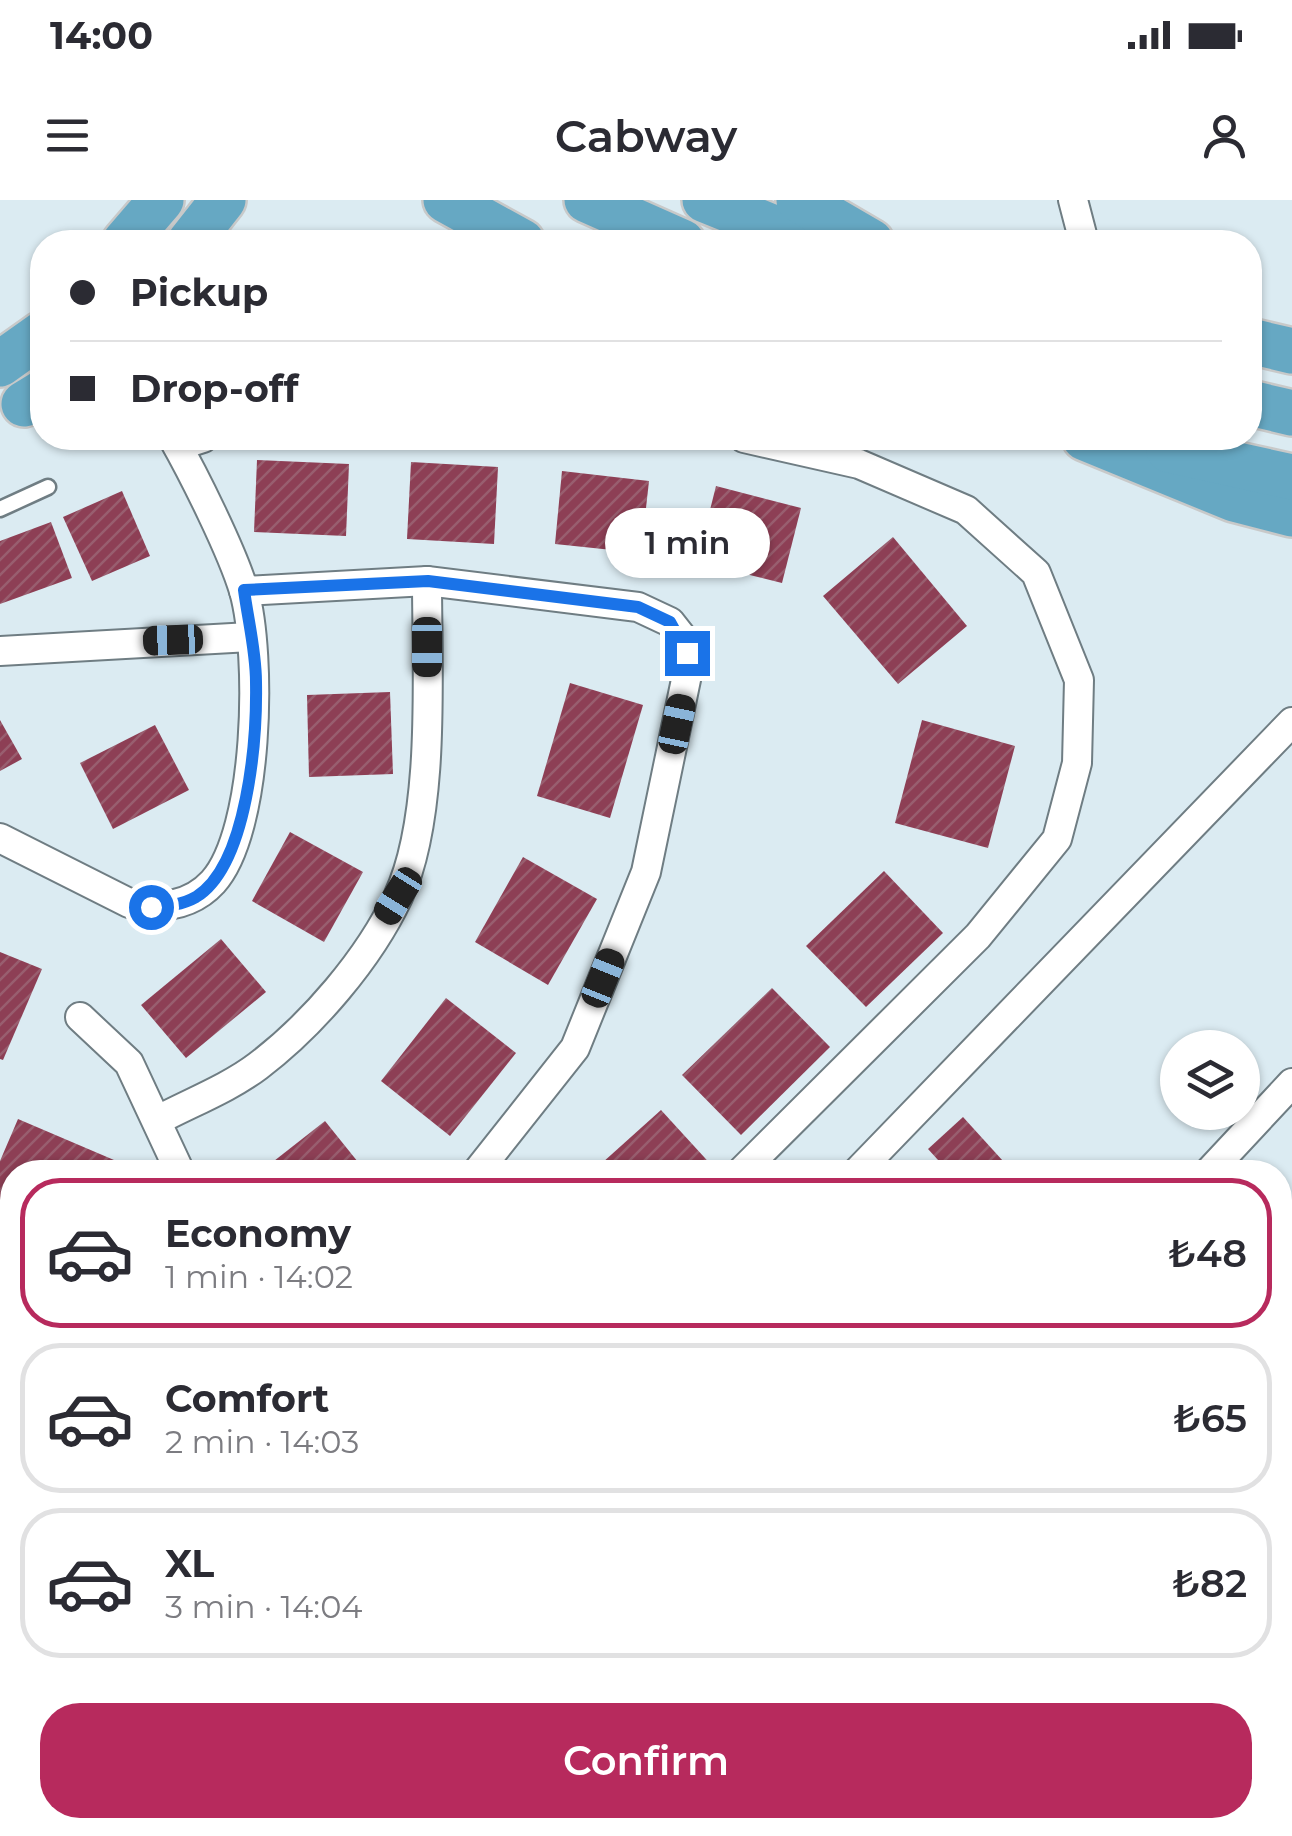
<!DOCTYPE html>
<html lang="en">
<head>
<meta charset="utf-8">
<style>
  :root { --surface:#fff; --page:#f7f7f7; --text:#2b2b33; --muted:#7c7c81; --line:#e1e1e2; --accent:#b72a5d }
  body { margin:0; font-family:Montserrat,sans-serif; background:var(--page); color:var(--text); height:100vh; display:flex; flex-direction:column; font-size:38px; white-space:nowrap }
  * { box-sizing:border-box; margin:0 }
  p { font-size:32px; color:var(--muted) }
  .icon { flex:none; width:55px; height:55px; fill:none; stroke:currentColor; stroke-width:2; stroke-linecap:round; stroke-linejoin:round }
  .map { position:relative; flex:1; overflow:hidden }
  .panel { position:absolute; left:0px; top:960px; width:1292px; height:678px; display:flex; flex-direction:column; background:var(--surface); border-radius:40px 40px 0 0; box-shadow:0 2px 8px #0004 }
  .panel>* { flex:none }
  .banner { position:absolute; left:30px; top:30px; width:1232px; height:220px; border-radius:40px; box-shadow:0 2px 8px #0004; display:grid; align-content:center; height:220px; padding:0 40px; background:var(--surface) }
  .fabs { position:absolute; left:1160px; top:830px; display:grid; gap:20px }
  .fabs a { display:grid; place-items:center; width:100px; height:100px; border-radius:50%; background:var(--surface); box-shadow:0 2px 8px #0004; font-size:50px }
  .end { position:absolute; width:45px; height:45px; margin:-22px; border:12px solid #1a73e8; background:#fff; box-shadow:0 0 0 5px #fff }
  .from { border-radius:50% }
  .bubble { position:absolute; height:70px; border-radius:35px; background:var(--surface); box-shadow:0 2px 8px #0004; font-size:32px; font-weight:600; line-height:70px; text-align:center }
  .car { position:absolute; width:30px; height:60px; margin:-30px -15px; border-radius:12px; box-shadow:0 0 8px 2px #0007; background:linear-gradient(#222 24%,#8ab4d8 0 40%,#222 0 76%,#8ab4d8 0 86%,#222 0) }
  .banner b { display:flex; align-items:center; gap:35px; height:95px; font-size:38px }
  .banner b+b { border-top:2px solid var(--line) }
  .banner i { width:25px; height:25px; background:var(--text) }
  ul { padding:18px 0 0; list-style:none }
  li { display:flex; align-items:center; gap:30px; height:150px; margin:0 20px 15px; padding:0 20px; border:5px solid var(--line); border-radius:40px }
  li div { flex:1 }
  li b { display:block; font-size:38px }
  li em { font-style:normal; font-weight:600 }
  li.current { border-color:var(--accent) }
  li>.icon { width:90px; height:90px; stroke-width:1.5 }
  .button { display:flex; gap:20px; margin-top:auto; padding:20px 40px }
  .button a { flex:1; height:115px; border-radius:40px; background:var(--accent); color:#fff; font-size:40px; font-weight:600; line-height:115px; text-align:center }
  .status { display:flex; justify-content:space-between; align-items:center; height:70px; padding:0 50px; background:var(--surface); direction:ltr }
  .status svg { height:28px; fill:currentColor }
  header { display:flex; justify-content:space-between; align-items:center; height:130px; padding:0 40px; background:var(--surface); font-size:45px; font-weight:600 }
  .map>svg:first-child { display:block }
  .building { fill:url(#building-hatch) }
  .lines { fill:none; stroke-linecap:round; stroke-linejoin:round }
  .service-casing { stroke:#6f7d83; stroke-width:19 }
  .minor-casing { stroke:#6f7d83; stroke-width:32 }
  .primary-casing { stroke:#c8c9c9; stroke-width:48 }
  .trunk-casing { stroke:#c8c9c9; stroke-width:50 }
  .service { stroke:#fff; stroke-width:14 }
  .minor { stroke:#fff; stroke-width:28 }
  .primary { stroke:#8cbed2; stroke-width:42 }
  .trunk { stroke:#66a8c3; stroke-width:45 }
  .route { stroke:#1a73e8; stroke-width:12 }
</style>
</head>
<body>
<div class="status"><b>14:00</b><svg viewBox="0 0 49 12"><path d="M0 12V9h3v3zM5 12V6h3v6zM10 12V3h3v9zM15 12V0h3v12zM26 1h20v11H26zM47 4h2v5h-2z"/></svg></div>
<header><svg class="icon" aria-label="menu" viewBox="0 0 24 24"><path d="M4 6h16M4 12h16M4 18h16"/></svg>Cabway<svg class="icon" aria-label="person" viewBox="0 0 24 24"><circle cx="12" cy="8" r="4"/><path d="M4 21q1-7 8-7t8 7"/></svg></header>
<div class="map">
<svg width="1292" height="1636" viewBox="0 0 1292 1636">
  <defs>
    <pattern id="building-hatch" width="6" height="6" patternUnits="userSpaceOnUse" patternTransform="scale(2.5)"><rect width="6" height="6" fill="#8d3f55"/><path d="M-1 1l2-2M0 6l6-6M5 7l2-2" fill="none" stroke="#985e6f"/></pattern>
  </defs>
  <rect width="100%" height="100%" fill="#dbebf2"/>
  <!-- building -->
  <g class="building">
    <path d="M257,260L349,264L346,336L254,332Z"/>
    <path d="M411,262L498,267L494,344L407,339Z"/>
    <path d="M562,271L649,281L641,353L555,344Z"/>
    <path d="M716,286L801,308L782,383L697,362Z"/>
    <path d="M122,291L150,356L92,381L63,317Z"/>
    <path d="M51,322L72,378L0,404V341Z"/>
    <path d="M893,337L967,426L898,484L823,396Z"/>
    <path d="M570,483L643,505L610,618L537,596Z"/>
    <path d="M390,492L393,574L309,577L307,495Z"/>
    <path d="M0,520L22,559L0,571Z"/>
    <path d="M922,520L1015,546L988,648L895,623Z"/>
    <path d="M155,525L189,590L113,629L80,563Z"/>
    <path d="M290,632L363,672L324,742L252,701Z"/>
    <path d="M523,657L597,699L548,785L475,742Z"/>
    <path d="M884,671L943,733L866,807L806,746Z"/>
    <path d="M221,739L266,792L186,858L141,805Z"/>
    <path d="M0,752L42,769L3,860L0,859Z"/>
    <path d="M772,788L830,847L741,935L682,875Z"/>
    <path d="M446,798L516,853L450,936L381,881Z"/>
    <path d="M661,910L715,969L592,972Z"/>
    <path d="M963,917L1013,972H949L928,949Z"/>
    <path d="M18,919L114,960L109,972H12V1017L0,1012V961Z"/>
    <path d="M325,921L366,972H260Z"/>
    <path d="M1163,1625H1270L1280,1636H1151Z"/>
  </g>
  <g class="lines">
    <!-- service casing -->
    <g class="service-casing">
      <path id="service" d="M0,309L48,287"/>
    </g>
    <!-- minor casing -->
    <g class="minor-casing">
      <g id="minor">
        <path d="M1073,0L1084,42"/>
        <path d="M178,246L203,238"/>
        <path d="M244,391L427,381L638,407L670,422L681,436L688,470L646,672L575,848L477,972"/>
        <path d="M0,451L250,437"/>
        <path d="M0,638L129,703C160,709 190,707 213,682C259,631 262,455 244,391C232,351 194,275 173,238"/>
        <path d="M80,817L129,863L180,972"/>
        <path d="M158,920C190,903 229,888 258,866C312,825 369,759 398,697C436,616 427,471 427,381"/>
        <path d="M741,972L978,736L1057,639L1077,563L1079,480L1036,373L966,310L859,264L744,238"/>
        <path d="M857,972L1292,522"/>
        <path d="M1209,972L1292,883"/>
        <path d="M0,1126L12,1149"/>
        <path d="M0,1312L12,1334"/>
        <path d="M0,1388L12,1372"/>
        <path d="M263,1625L274,1636"/>
        <path d="M177,1636L184,1625"/>
        <path d="M562,1636L573,1625"/>
      </g>
    </g>
    <!-- primary casing -->
    <g class="primary-casing">
      <g id="primary">
        <path d="M1280,1351L1292,1339"/>
        <path d="M1280,1411L1292,1400"/>
        <path d="M980,1636L992,1625"/>
        <path d="M1045,1636L1057,1625"/>
      </g>
    </g>
    <!-- trunk casing -->
    <g class="trunk-casing">
      <g id="trunk">
        <path d="M446,0L522,42"/>
        <path d="M587,0L682,42"/>
        <path d="M705,0L809,42"/>
        <path d="M799,0L871,42"/>
        <path d="M125,42L161,0"/>
        <path d="M190,42L223,0"/>
        <path d="M1250,141L1292,151"/>
        <path d="M0,164L42,134"/>
        <path d="M1250,203L1292,213"/>
        <path d="M24,204L42,193"/>
        <path d="M1085,238L1234,299L1292,314"/>
        <path d="M1169,250L1292,277"/>
      </g>
    </g>
    <!-- service -->
    <use href="#service" class="service"/>
    <!-- minor -->
    <use href="#minor" class="minor"/>
    <!-- primary -->
    <use href="#primary" class="primary"/>
    <!-- trunk -->
    <use href="#trunk" class="trunk"/>
  </g>
  <g class="lines">
    <!-- route -->
    <path class="route" d="M151,707C167,706 182,705 196,697C248,665 257,538 256,482C256,452 248,420 244,390L428,381L638,407L670,422L687,453"/>
  </g>
</svg>
<div class="fabs">
<a><svg class="icon" aria-label="layers" viewBox="0 0 24 24"><path d="M12 4l9 5-9 5-9-5zM3 14l9 5 9-5"/></svg></a>
</div>
<i class="end from" style="left:151px;top:707px"></i>
<i class="end" style="left:687px;top:453px"></i>
<div class="bubble" style="left:605px;top:308px;width:165px">1 min</div>
<i class="car" style="left:173px;top:440px;rotate:268deg"></i>
<i class="car" style="left:427px;top:447px;rotate:180deg"></i>
<i class="car" style="left:677px;top:524px;rotate:12deg"></i>
<i class="car" style="left:398px;top:696px;rotate:212deg"></i>
<i class="car" style="left:603px;top:778px;rotate:22deg"></i>
<div class="banner">
<b><i class="from"></i>Pickup</b>
<b><i></i>Drop-off</b>
</div>
<section class="panel">
<ul>
<li class="current"><svg class="icon" aria-label="car" viewBox="0 0 24 24"><path d="M5 17H2v-5l4-1 3-4h7l3 4 3 1v5h-3M9 17h6M6 11h13"/><circle cx="7" cy="17" r="2"/><circle cx="17" cy="17" r="2"/></svg><div><b>Economy</b><p>1 min · 14:02</p></div><em>₺48</em></li>
<li><svg class="icon" aria-label="car" viewBox="0 0 24 24"><path d="M5 17H2v-5l4-1 3-4h7l3 4 3 1v5h-3M9 17h6M6 11h13"/><circle cx="7" cy="17" r="2"/><circle cx="17" cy="17" r="2"/></svg><div><b>Comfort</b><p>2 min · 14:03</p></div><em>₺65</em></li>
<li><svg class="icon" aria-label="car" viewBox="0 0 24 24"><path d="M5 17H2v-5l4-1 3-4h7l3 4 3 1v5h-3M9 17h6M6 11h13"/><circle cx="7" cy="17" r="2"/><circle cx="17" cy="17" r="2"/></svg><div><b>XL</b><p>3 min · 14:04</p></div><em>₺82</em></li>
</ul>
<div class="button"><a>Confirm</a></div>
</section>
</div>
</body>
</html>
